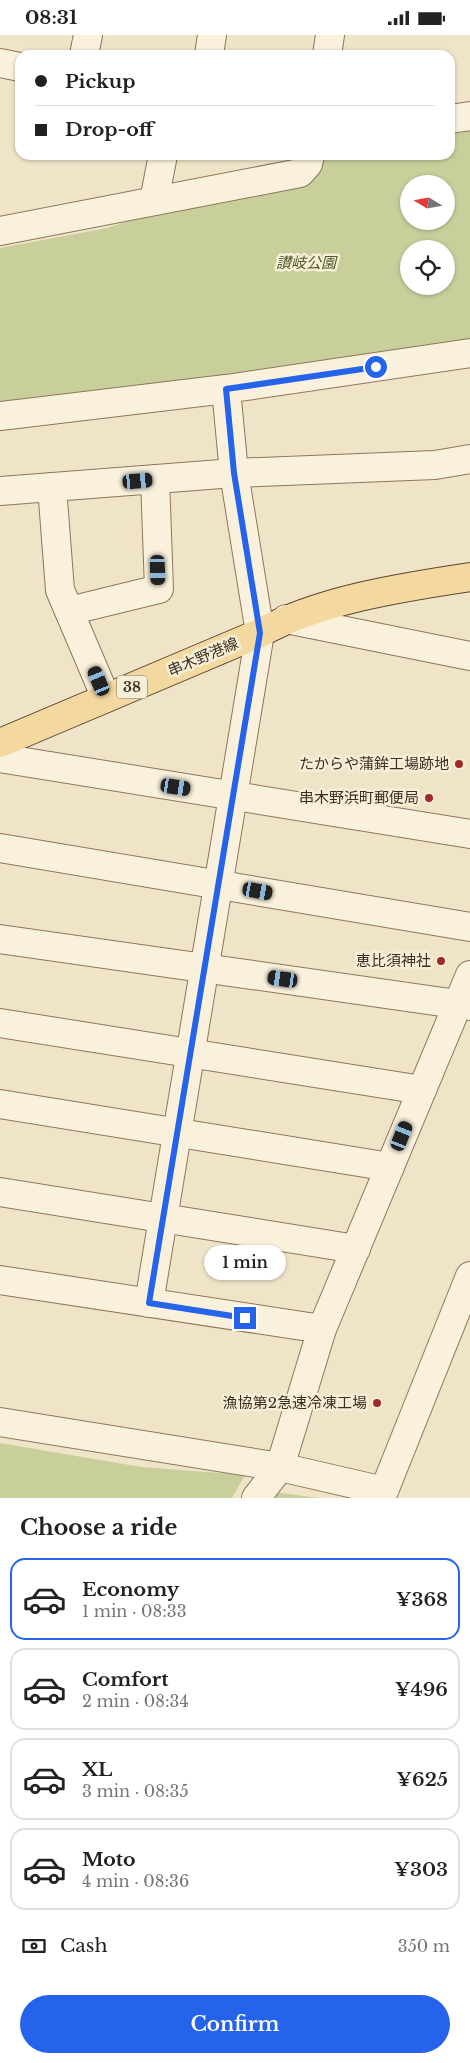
<!DOCTYPE html>
<html lang="en">
<head>
<meta charset="utf-8">
<style>
  :root { --surface:#fff; --page:#f2f2f2; --text:#222; --muted:#767676; --line:#e0e0e0; --accent:#2563eb }
  body { margin:0; font-family:"Libre Baskerville","Noto Sans JP",serif; background:var(--page); color:var(--text); height:100vh; display:flex; flex-direction:column; font-size:19px; white-space:nowrap }
  * { box-sizing:border-box; margin:0 }
  p { font-size:16px; color:var(--muted) }
  .icon { flex:none; width:28px; height:28px; fill:none; stroke:currentColor; stroke-width:2; stroke-linecap:round; stroke-linejoin:round }
  .map { position:relative; height:1463px; overflow:hidden }
  .drawer { display:flex; flex-direction:column; background:var(--surface); flex:1 }
  .drawer>* { flex:none }
  .top-card { position:absolute; left:15px; top:15px; width:440px; height:110px; border-radius:15px; box-shadow:0 1px 4px #0004; display:grid; align-content:center; height:110px; padding:0 20px; background:var(--surface) }
  .needle { width:32px; rotate:281deg }
  .fabs { position:absolute; left:400px; top:140px; display:grid; gap:10px }
  .fabs a { display:grid; place-items:center; width:55px; height:55px; border-radius:50%; background:var(--surface); box-shadow:0 1px 4px #0004; font-size:25px }
  .end { position:absolute; width:22px; height:22px; margin:-11px; border:6px solid #2563eb; background:#fff; box-shadow:0 0 0 2px #fff }
  .from { border-radius:50% }
  .bubble { position:absolute; height:35px; border-radius:18px; background:var(--surface); box-shadow:0 1px 4px #0004; font-size:16px; font-weight:600; line-height:35px; text-align:center }
  .car { position:absolute; width:15px; height:30px; margin:-15px -8px; border-radius:6px; box-shadow:0 0 4px 1px #0007; background:linear-gradient(#222 24%,#8ab4d8 0 40%,#222 0 76%,#8ab4d8 0 86%,#222 0) }
  .top-card b { display:flex; align-items:center; gap:18px; height:48px; font-size:19px }
  .top-card b+b { border-top:1px solid var(--line) }
  .top-card i { width:12px; height:12px; background:var(--text) }
  ul { padding:0; list-style:none }
  li { display:flex; align-items:center; gap:15px; height:82px; margin:0 10px 8px; padding:0 10px; border:2px solid var(--line); border-radius:15px }
  li div { flex:1 }
  li b { display:block; font-size:19px }
  li em { font-style:normal; font-weight:600 }
  li.current { border-color:var(--accent) }
  li>.icon { width:45px; height:45px; stroke-width:1.5 }
  h2 { padding:0 20px; font-size:22px; line-height:60px }
  .pay { display:flex; align-items:center; gap:12px; height:55px; padding:0 20px; font-size:19px }
  .pay p { margin-inline-start:auto }
  .primary-button { display:flex; gap:10px; margin-top:auto; padding:10px 20px }
  .primary-button a { flex:1; height:58px; border-radius:30px; background:var(--accent); color:#fff; font-size:20px; font-weight:600; line-height:58px; text-align:center }
  .status { display:flex; justify-content:space-between; align-items:center; height:35px; padding:0 25px; background:var(--surface); direction:ltr }
  .status svg { height:14px; fill:currentColor }
  .map>svg:first-child { display:block }
  .green { fill:#c9cf9b; fill-rule:evenodd }
  .lines { fill:none; stroke-linecap:round; stroke-linejoin:round }
  .minor-casing { stroke:#8d765c; stroke-width:30 }
  .major-casing { stroke:#5b4430; stroke-width:30 }
  .minor { stroke:#faf1dc; stroke-width:28 }
  .major { stroke:#f3d9a0; stroke-width:28 }
  .route { stroke:#2563eb; stroke-width:6 }
  .poi-dot { fill:#9e2a2b; stroke:#f7eed8; stroke-width:2 }
  .labels { text-anchor:middle; stroke-width:5; stroke-linejoin:round; paint-order:stroke }
  .shield { fill:#f7eed8; stroke:#756857; stroke-width:1 }
  .shield-label { font-size:14px; font-weight:bold; fill:#3d2e20 }
  .park-label { font-size:15px; font-style:italic; fill:#4d5a26; stroke:#f7eed8 }
  .street-label { font-size:15px; fill:#3d2e20; stroke:#f7eed8 }
  .poi-label { font-size:15px; fill:#3d2e20; stroke:#f7eed8; text-anchor:end }
</style>
</head>
<body>
<div class="status"><b>08:31</b><svg viewBox="0 0 49 12"><path d="M0 12V9h3v3zM5 12V6h3v6zM10 12V3h3v9zM15 12V0h3v12zM26 1h20v11H26zM47 4h2v5h-2z"/></svg></div>
<div class="map">
<svg width="470" height="1463" viewBox="0 0 470 1463">
  <rect width="100%" height="100%" fill="#f0e4c8"/>
  <!-- green -->
  <g class="green">
    <path d="M470,91V309L0,373V213L107,193L181,169L298,120H450V94ZM409,149H446V186H409ZM409,214H446V251H409Z"/>
    <path d="M0,1408L141,1432L245,1440L232,1463H0Z"/>
    <path d="M274,1457L319,1463H268Z"/>
  </g>
  <g class="lines">
    <!-- minor casing -->
    <g class="minor-casing">
      <g id="minor">
        <path d="M84,20L88,0"/>
        <path d="M209,20L212,0"/>
        <path d="M327,20L330,0"/>
        <path d="M0,28L20,32"/>
        <path d="M450,84L470,81"/>
        <path d="M154,166L163,120"/>
        <path d="M0,196L300,138L308,129L310,120"/>
        <path d="M0,381L226,354"/>
        <path d="M52,452L60,555L106,663"/>
        <path d="M0,456L234,438L435,430L470,424"/>
        <path d="M69,576L159,554L155,444"/>
        <path d="M286,584L470,621"/>
        <path d="M0,723L470,799"/>
        <path d="M0,813L470,892"/>
        <path d="M0,904L470,971"/>
        <path d="M0,988L422,1055"/>
        <path d="M0,1069L390,1132"/>
        <path d="M0,1157L356,1214"/>
        <path d="M0,1245L322,1294"/>
        <path d="M149,1268L260,598L234,438L226,354L470,318"/>
        <path d="M0,1387L280,1432L384,1456L470,1241"/>
        <path d="M256,1463L280,1432L322,1294L470,940"/>
      </g>
    </g>
    <!-- major casing -->
    <g class="major-casing">
      <path id="major" d="M0,708L260,598C319,565 403,552 470,542"/>
    </g>
    <!-- minor -->
    <use href="#minor" class="minor"/>
    <!-- major -->
    <use href="#major" class="major"/>
  </g>
  <g class="lines">
    <!-- route -->
    <path class="route" d="M245,1283L149,1268L260,598L234,438L226,354L376,332"/>
  </g>
  <!-- markers -->
  <g class="poi-dot">
    <circle cx="459" cy="729" r="5"/>
    <circle cx="429" cy="763" r="5"/>
    <circle cx="441" cy="926" r="5"/>
    <circle cx="377" cy="1368" r="5"/>
  </g>
  <g class="labels">
    <!-- shield labels -->
    <rect class="shield" x="117" y="640.5" width="30" height="23" rx="4"/>
    <g class="shield-label">
      <text x="132" y="657">38</text>
    </g>
    <!-- park labels -->
    <g class="park-label">
      <text x="306" y="233">讃岐公園</text>
    </g>
    <!-- street labels -->
    <g class="street-label">
      <text transform="translate(203 622) rotate(-23)" y="5">串木野港線</text>
    </g>
    <!-- poi labels -->
    <g class="poi-label">
      <text x="449" y="734">たからや蒲鉾工場跡地</text>
      <text x="419" y="768">串木野浜町郵便局</text>
      <text x="431" y="931">恵比須神社</text>
      <text x="367" y="1373">漁協第2急速冷凍工場</text>
    </g>
  </g>
</svg>
<div class="fabs">
<a><svg class="needle" viewBox="-14 -14 28 28"><path d="M0-13l5 13h-10z" fill="#e53935"/><path d="M0 13l5-13h-10z" fill="#767676"/></svg></a>
<a><svg class="icon" aria-label="locate" viewBox="0 0 24 24"><circle cx="12" cy="12" r="6"/><path d="M12 2v4M12 18v4M2 12h4M18 12h4"/></svg></a>
</div>
<i class="end from" style="left:376px;top:332px"></i>
<i class="end" style="left:245px;top:1283px"></i>
<div class="bubble" style="left:204px;top:1210px;width:82px">1 min</div>
<i class="car" style="left:138px;top:446px;rotate:85deg"></i>
<i class="car" style="left:158px;top:535px;rotate:178deg"></i>
<i class="car" style="left:99px;top:646px;rotate:337deg"></i>
<i class="car" style="left:176px;top:752px;rotate:99deg"></i>
<i class="car" style="left:258px;top:856px;rotate:100deg"></i>
<i class="car" style="left:283px;top:944px;rotate:278deg"></i>
<i class="car" style="left:402px;top:1101px;rotate:22deg"></i>
<div class="top-card">
<b><i class="from"></i>Pickup</b>
<b><i></i>Drop-off</b>
</div>
</div>
<section class="drawer">
<h2>Choose a ride</h2>
<ul>
<li class="current"><svg class="icon" aria-label="car" viewBox="0 0 24 24"><path d="M5 17H2v-5l4-1 3-4h7l3 4 3 1v5h-3M9 17h6M6 11h13"/><circle cx="7" cy="17" r="2"/><circle cx="17" cy="17" r="2"/></svg><div><b>Economy</b><p>1 min · 08:33</p></div><em>¥368</em></li>
<li><svg class="icon" aria-label="car" viewBox="0 0 24 24"><path d="M5 17H2v-5l4-1 3-4h7l3 4 3 1v5h-3M9 17h6M6 11h13"/><circle cx="7" cy="17" r="2"/><circle cx="17" cy="17" r="2"/></svg><div><b>Comfort</b><p>2 min · 08:34</p></div><em>¥496</em></li>
<li><svg class="icon" aria-label="car" viewBox="0 0 24 24"><path d="M5 17H2v-5l4-1 3-4h7l3 4 3 1v5h-3M9 17h6M6 11h13"/><circle cx="7" cy="17" r="2"/><circle cx="17" cy="17" r="2"/></svg><div><b>XL</b><p>3 min · 08:35</p></div><em>¥625</em></li>
<li><svg class="icon" aria-label="car" viewBox="0 0 24 24"><path d="M5 17H2v-5l4-1 3-4h7l3 4 3 1v5h-3M9 17h6M6 11h13"/><circle cx="7" cy="17" r="2"/><circle cx="17" cy="17" r="2"/></svg><div><b>Moto</b><p>4 min · 08:36</p></div><em>¥303</em></li>
</ul>
<div class="pay"><svg class="icon" aria-label="cash" viewBox="0 0 24 24"><path d="M3 7h18v10H3z"/><circle cx="12" cy="12" r="2"/></svg>Cash<p>350 m</p></div>
<div class="primary-button"><a>Confirm</a></div>
</section>
</body>
</html>
